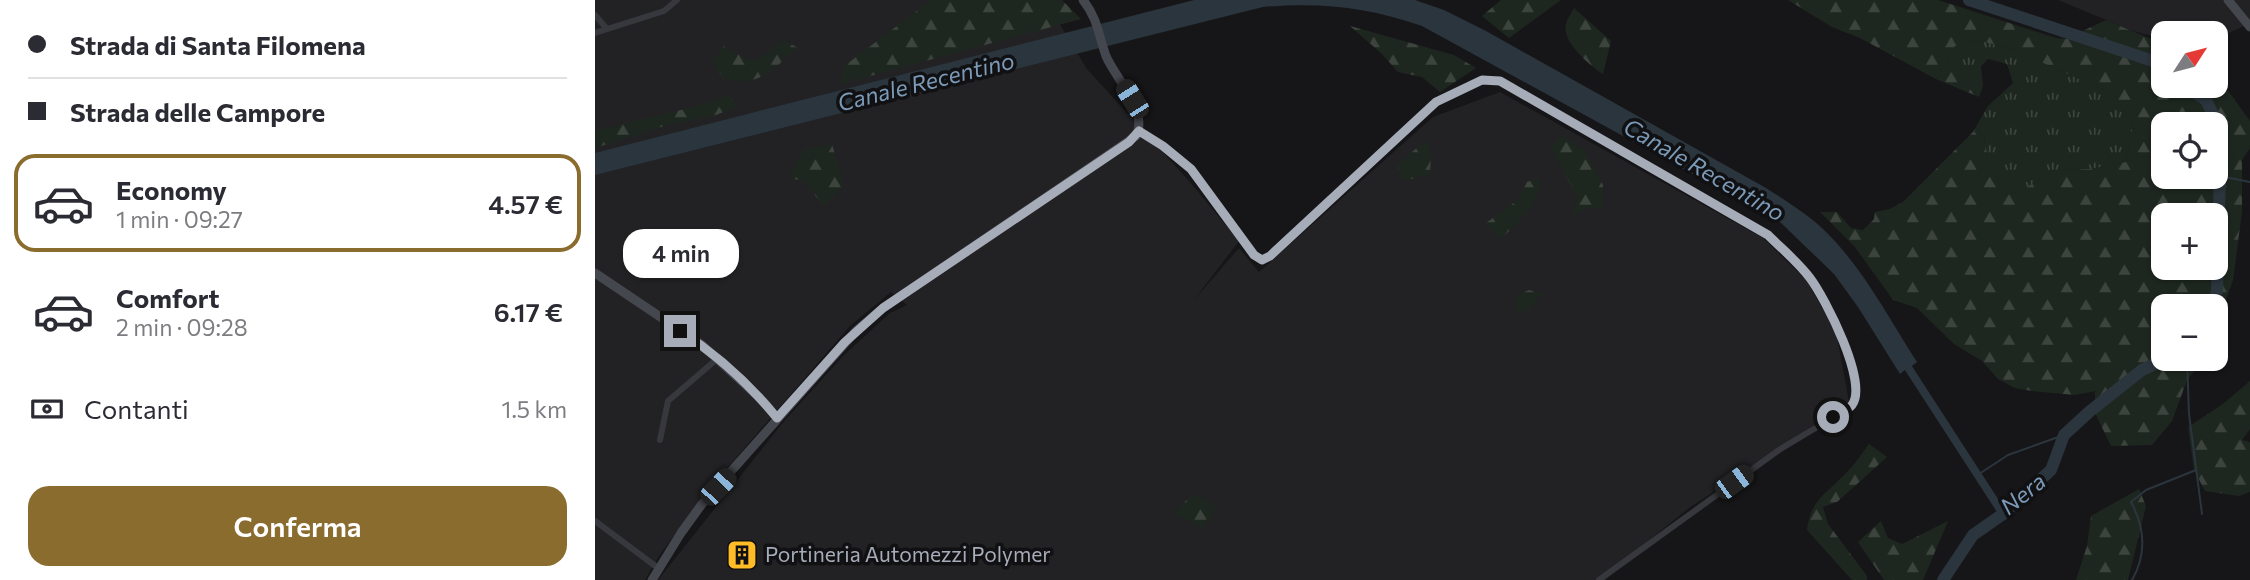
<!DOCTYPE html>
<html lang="it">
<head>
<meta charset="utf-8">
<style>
  :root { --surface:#fff; --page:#f7f7f7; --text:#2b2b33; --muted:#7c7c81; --line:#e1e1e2; --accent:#8a6c2e }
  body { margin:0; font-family:Commissioner,sans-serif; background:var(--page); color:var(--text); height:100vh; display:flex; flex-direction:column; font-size:26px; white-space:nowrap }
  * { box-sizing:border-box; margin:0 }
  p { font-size:23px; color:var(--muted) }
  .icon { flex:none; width:38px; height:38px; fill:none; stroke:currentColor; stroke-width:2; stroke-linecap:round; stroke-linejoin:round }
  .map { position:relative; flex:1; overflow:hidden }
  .sheet { display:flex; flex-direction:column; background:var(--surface); width:595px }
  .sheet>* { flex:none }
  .banner { display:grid; align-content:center; height:154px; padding:0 28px; background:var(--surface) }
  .needle { width:46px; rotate:54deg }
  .buttons { position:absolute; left:1556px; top:21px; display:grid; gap:14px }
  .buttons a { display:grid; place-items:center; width:77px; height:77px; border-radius:14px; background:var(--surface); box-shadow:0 2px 5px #0004; font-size:35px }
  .end { position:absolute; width:32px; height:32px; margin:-16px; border:9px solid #a7acb9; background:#111; box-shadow:0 0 0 4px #111 }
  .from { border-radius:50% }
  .bubble { position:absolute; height:49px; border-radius:21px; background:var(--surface); box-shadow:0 2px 5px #0004; font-size:23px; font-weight:600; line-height:49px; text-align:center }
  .car { position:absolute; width:21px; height:42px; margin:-21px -10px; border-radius:9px; box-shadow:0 0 5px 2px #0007; background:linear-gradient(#222 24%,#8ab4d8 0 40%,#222 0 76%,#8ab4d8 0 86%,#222 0) }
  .banner b { display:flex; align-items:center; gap:24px; height:66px; font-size:26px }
  .banner b+b { border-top:2px solid var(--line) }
  .banner i { width:18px; height:18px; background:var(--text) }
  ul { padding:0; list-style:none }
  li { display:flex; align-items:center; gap:21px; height:98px; margin:0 14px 10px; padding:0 14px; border:4px solid transparent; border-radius:21px }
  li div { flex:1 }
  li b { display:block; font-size:26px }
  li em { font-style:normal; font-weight:600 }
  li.on { border-color:var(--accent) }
  li>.icon { width:63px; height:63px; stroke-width:1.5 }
  .pay { display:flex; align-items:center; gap:18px; height:77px; padding:0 28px; font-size:26px }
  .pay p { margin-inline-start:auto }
  .cta { display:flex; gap:14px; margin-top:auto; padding:14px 28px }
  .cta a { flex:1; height:80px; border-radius:21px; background:var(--accent); color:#fff; font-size:28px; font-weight:600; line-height:80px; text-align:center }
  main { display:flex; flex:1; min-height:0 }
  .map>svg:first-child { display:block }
  .built { fill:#222225 }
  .grass { fill:url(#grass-tufts) }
  .forest { fill:url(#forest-firs); fill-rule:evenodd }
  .water { fill:#2b353d }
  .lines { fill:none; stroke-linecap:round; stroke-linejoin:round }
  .stream { stroke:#2b353d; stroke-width:2 }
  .canal { stroke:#2b353d; stroke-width:8 }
  .river { stroke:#2b353d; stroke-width:12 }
  .street { stroke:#37383e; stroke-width:6 }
  .secondary { stroke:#45474e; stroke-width:9 }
  .route { stroke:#a7acb9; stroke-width:9 }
  .labels { text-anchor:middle; stroke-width:7; stroke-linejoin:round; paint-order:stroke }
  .poi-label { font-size:21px; fill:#a7acb9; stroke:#111113; text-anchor:start }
  .water-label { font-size:23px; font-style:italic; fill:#7b9ab7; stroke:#111113 }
</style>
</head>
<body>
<main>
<section class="sheet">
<div class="banner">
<b><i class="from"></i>Strada di Santa Filomena</b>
<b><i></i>Strada delle Campore</b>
</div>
<ul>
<li class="on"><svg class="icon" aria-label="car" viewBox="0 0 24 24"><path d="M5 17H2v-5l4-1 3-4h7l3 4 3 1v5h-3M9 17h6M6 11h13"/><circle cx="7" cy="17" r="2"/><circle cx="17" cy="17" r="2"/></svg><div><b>Economy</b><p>1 min · 09:27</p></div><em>4.57 €</em></li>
<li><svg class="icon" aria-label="car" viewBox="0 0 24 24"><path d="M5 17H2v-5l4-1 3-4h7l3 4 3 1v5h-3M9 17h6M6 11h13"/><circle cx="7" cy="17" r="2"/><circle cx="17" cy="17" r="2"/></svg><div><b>Comfort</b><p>2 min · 09:28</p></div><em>6.17 €</em></li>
</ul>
<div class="pay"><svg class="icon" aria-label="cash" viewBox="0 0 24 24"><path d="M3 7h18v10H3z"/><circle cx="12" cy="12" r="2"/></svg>Contanti<p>1.5 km</p></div>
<div class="cta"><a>Conferma</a></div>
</section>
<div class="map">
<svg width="1655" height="580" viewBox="0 0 1655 580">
  <defs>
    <pattern id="grass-tufts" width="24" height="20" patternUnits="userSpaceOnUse" patternTransform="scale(1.75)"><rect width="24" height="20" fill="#1e271f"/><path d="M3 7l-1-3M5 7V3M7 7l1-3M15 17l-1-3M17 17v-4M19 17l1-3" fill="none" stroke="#3c443d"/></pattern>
    <pattern id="forest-firs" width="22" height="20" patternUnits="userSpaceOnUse" patternTransform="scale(1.75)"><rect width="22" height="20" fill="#1e271f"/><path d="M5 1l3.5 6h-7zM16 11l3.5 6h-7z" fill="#3c443d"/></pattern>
  </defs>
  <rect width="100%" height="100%" fill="#161618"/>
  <!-- built -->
  <g class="built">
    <path d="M0,0H450L492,69L594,181L644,241L599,300L644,248L664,272L838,117L905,92L1168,238L1211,280L1241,332L1254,402L1094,508L1004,580H63L190,420L249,355L295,313L312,305L296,292L255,326L108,496L64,556L50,580H0Z"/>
    <path d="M1463,0H1655V23L1621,39L1620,33H1568V39L1538,31Z"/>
  </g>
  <!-- grass -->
  <path class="grass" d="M1382,40L1417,49L1518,94L1538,125L1531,162L1496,169L1460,170L1424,192L1409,194L1391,157L1389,134L1378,132L1393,106L1418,83L1412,64L1393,59L1386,66L1388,86L1384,97L1352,63L1360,46Z"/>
  <!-- forest -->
  <g class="forest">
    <path d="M336,0H467L486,19L246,84L248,67Z"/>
    <path d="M906,0H966L914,38L887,16Z"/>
    <path d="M1193,0H1343L1461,38L1471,39L1511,20L1568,44V86H1620L1621,74L1655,121V148L1647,160V212L1638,280L1621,328L1620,306H1568V359H1609L1592,380L1577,421L1557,445L1516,446L1500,413V391L1480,395L1437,391L1420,388L1403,379L1387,361L1359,344L1322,308L1298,300L1260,247L1225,212H1242L1256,228L1268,230L1279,219L1280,212L1295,209L1308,202L1378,132L1389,134L1391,157L1409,194L1424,192L1460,170L1496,169L1531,162L1538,125L1518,94L1417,49L1382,40L1360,46L1352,63L1384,97L1341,79L1265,38L1237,27ZM1568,124H1620V177H1568ZM1568,215H1620V268H1568Z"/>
    <path d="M979,8L1016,41L1008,74C995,66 966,41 971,24C972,19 977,13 979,8Z"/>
    <path d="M755,26L859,55L881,68L845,92L827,77L803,72L787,54Z"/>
    <path d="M188,40L203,48C177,69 165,88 129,79L117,62L129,46L150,58L163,60Z"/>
    <path d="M136,95L141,107L121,115L69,126L0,148V131L102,106Z"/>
    <path d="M967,135L990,152L1008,185V208H992L976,217L983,198L956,148Z"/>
    <path d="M831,140L836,151L835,174L809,181L802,165Z"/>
    <path d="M237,144L249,185L229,206L208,181L194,178L210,148Z"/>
    <path d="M946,178C945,204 925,220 907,238L902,236L891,223L923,200L932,182Z"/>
    <path d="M934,290L947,294L933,310L922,313L921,296Z"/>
    <path d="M1655,381V429L1647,440L1655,442V492L1644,496L1610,491L1599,470L1593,427L1628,404Z"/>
    <path d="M1274,444L1292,457L1242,502L1228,507L1233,524L1272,576V580H1257L1212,530C1216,498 1233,493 1253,471C1261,463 1267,453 1274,444Z"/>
    <path d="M1544,489L1551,506L1533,580H1481L1492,546L1496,516Z"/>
    <path d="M597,495L610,498L622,509L607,528L578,513Z"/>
    <path d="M1286,521L1293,538L1307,544L1353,521L1328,580H1289L1263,542Z"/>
  </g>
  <!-- water -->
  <path class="water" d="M599,0H820L849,10L891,31L1171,188C1191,201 1211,213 1228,229C1267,266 1293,317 1322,362L1317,366L1310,361L1311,369L1305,374L1263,307L1239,274L1185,222L827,26C772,7 726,2 668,7L0,175V153Z"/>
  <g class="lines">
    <!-- stream -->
    <g class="stream">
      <path d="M1625,176L1655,182"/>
      <path d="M1592,359L1594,414L1607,514"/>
      <path d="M1384,474L1413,455L1469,435"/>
      <path d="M1537,580C1552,554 1550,528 1536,502L1551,490L1601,470"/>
    </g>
    <!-- canal -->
    <path class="canal" d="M1303,352L1408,514"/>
    <!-- river -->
    <g class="river">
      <path d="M1374,0L1558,61L1568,68"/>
      <path d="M1591,86L1611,100L1626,131L1622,291L1617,306"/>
      <path d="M1348,580L1378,535L1408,514L1456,470L1469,435L1494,412L1547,370L1571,359"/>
    </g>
    <!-- street -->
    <g class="street">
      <path d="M0,15L12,29"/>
      <path d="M0,33L69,11L82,0"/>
      <path d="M544,130L568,146L596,169L659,255L667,260L675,256L841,102L887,80L905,81L1173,235C1187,249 1203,262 1215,278C1235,306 1270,373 1257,406L1184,450L1004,580"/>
      <path d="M65,440L73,401L122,359"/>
      <path d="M0,521L63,568"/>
    </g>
    <!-- secondary -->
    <g class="secondary">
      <path d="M1633,0L1655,27"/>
      <path d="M0,273L107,345L169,402L182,418"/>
      <path d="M57,580L86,533L107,504L261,331L288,308L541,136C554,111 520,78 511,56C503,34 503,19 488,0"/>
    </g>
  </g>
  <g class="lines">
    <!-- route -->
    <path class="route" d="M85,331C121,354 155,385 182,418L250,342L288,308L534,142L544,131L568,146L596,169L659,255L667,260L675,256L841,102L887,80L905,81L1173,235C1187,249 1203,262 1215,278C1230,298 1274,383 1257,405C1253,410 1244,413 1238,417"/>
  </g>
  <!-- icons -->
  <defs>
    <g id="building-square" transform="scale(1.575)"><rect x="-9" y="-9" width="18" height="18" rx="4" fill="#ffbc27" stroke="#111113"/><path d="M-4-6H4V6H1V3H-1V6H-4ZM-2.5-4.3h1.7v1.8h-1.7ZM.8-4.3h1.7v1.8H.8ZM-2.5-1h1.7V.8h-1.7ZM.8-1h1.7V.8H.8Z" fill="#111"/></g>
  </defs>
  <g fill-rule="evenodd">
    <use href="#building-square" x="147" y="555"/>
  </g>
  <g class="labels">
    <!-- poi labels -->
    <g class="poi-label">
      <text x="170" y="562">Portineria Automezzi Polymer</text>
    </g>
    <!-- water labels -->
    <g class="water-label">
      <text transform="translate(331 82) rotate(-14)" y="8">Canale Recentino</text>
      <text transform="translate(1109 170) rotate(30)" y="8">Canale Recentino</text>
      <text transform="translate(1428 494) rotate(-39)" y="8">Nera</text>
    </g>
  </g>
</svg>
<div class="buttons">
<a><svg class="needle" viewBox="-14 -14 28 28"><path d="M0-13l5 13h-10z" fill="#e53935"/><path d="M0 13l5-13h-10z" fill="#7c7c81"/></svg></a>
<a><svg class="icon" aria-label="locate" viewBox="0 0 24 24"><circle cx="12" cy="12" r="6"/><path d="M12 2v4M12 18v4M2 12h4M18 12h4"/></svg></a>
<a>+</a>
<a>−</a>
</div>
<i class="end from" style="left:1238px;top:417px"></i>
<i class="end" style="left:85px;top:331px"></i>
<div class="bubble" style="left:28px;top:229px;width:116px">4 min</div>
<i class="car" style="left:537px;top:99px;rotate:328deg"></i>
<i class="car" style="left:1139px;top:482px;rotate:54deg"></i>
<i class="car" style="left:123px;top:487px;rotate:43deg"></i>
</div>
</main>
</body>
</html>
